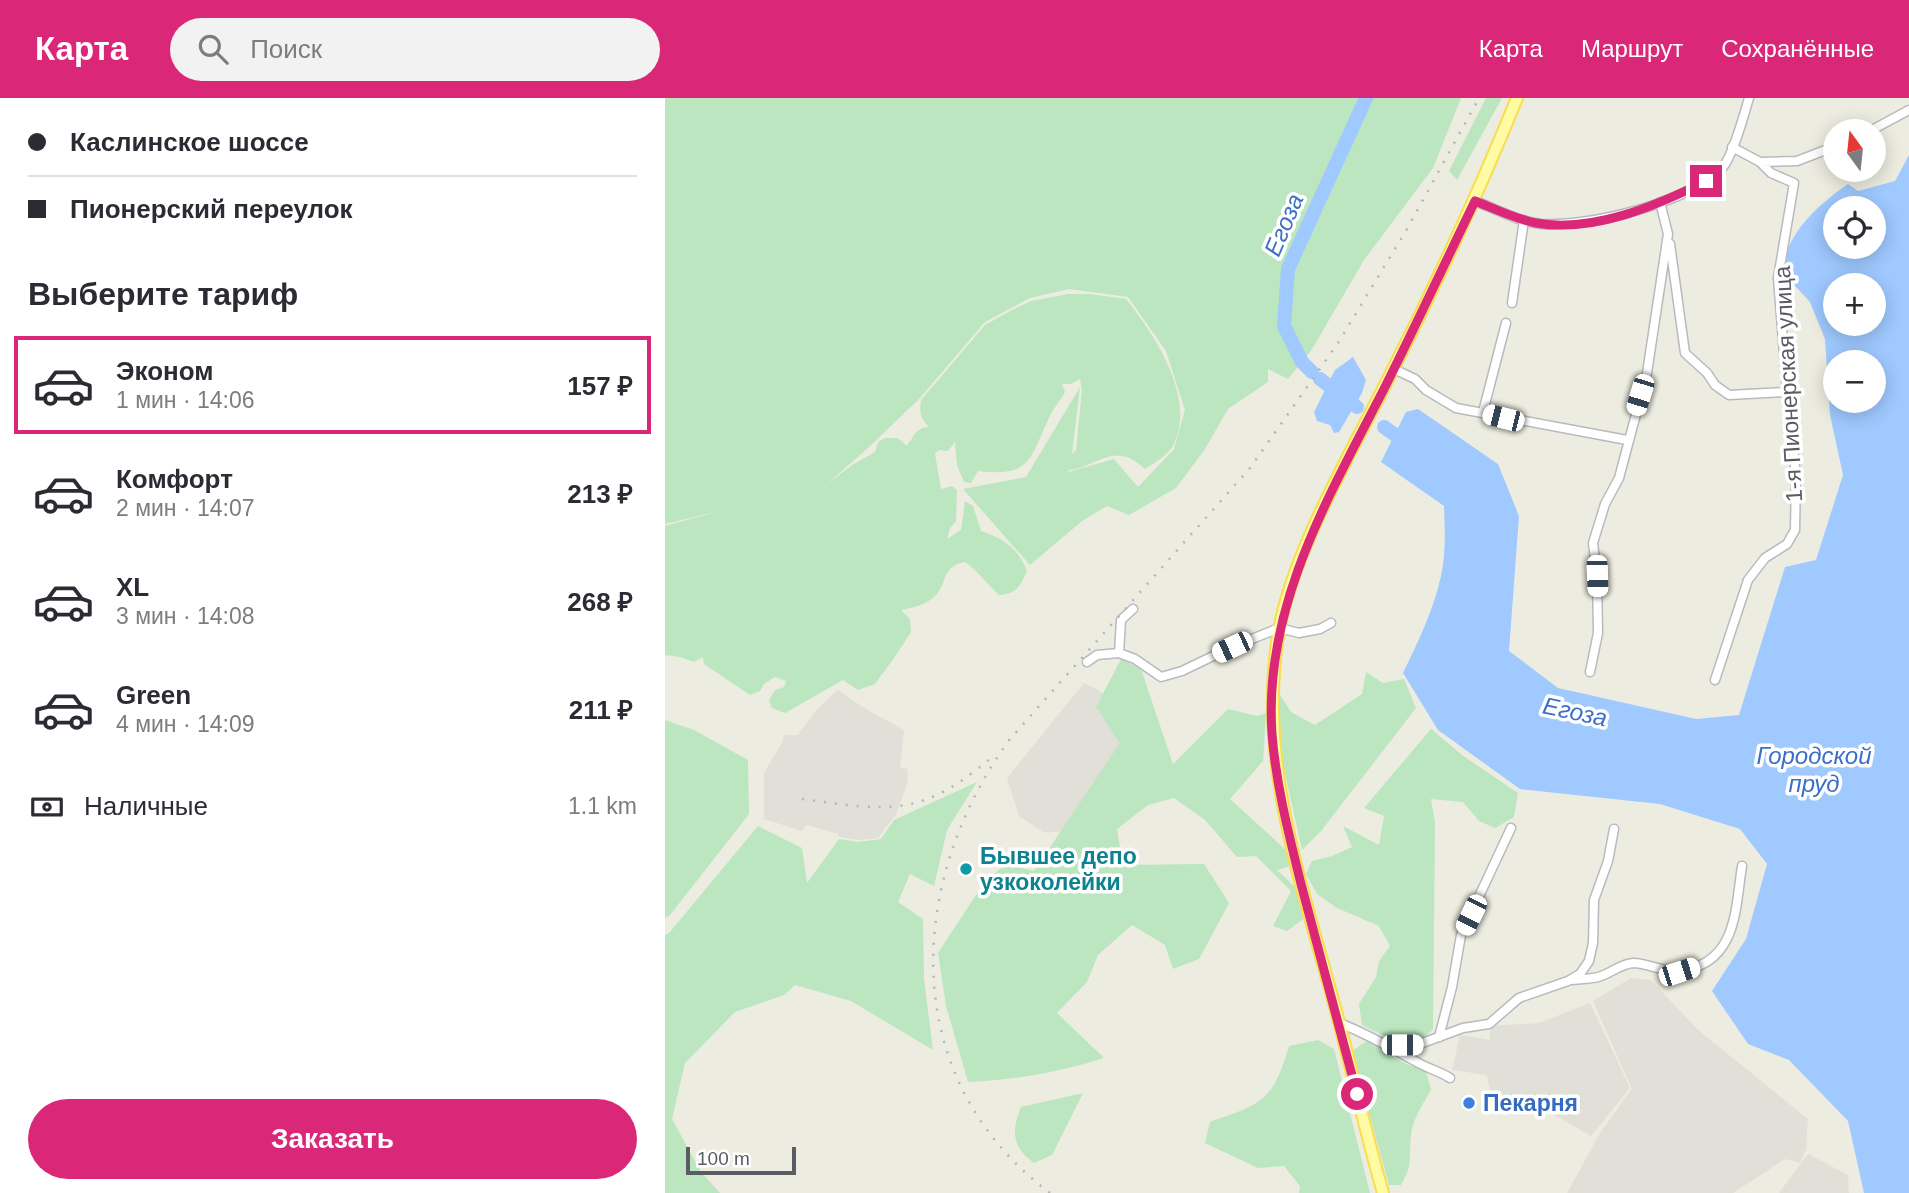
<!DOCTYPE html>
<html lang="ru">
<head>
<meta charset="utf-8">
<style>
  :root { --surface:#fff; --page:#f2f2f3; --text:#2b2b33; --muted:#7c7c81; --line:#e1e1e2; --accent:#db2777 }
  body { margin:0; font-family:Helvetica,sans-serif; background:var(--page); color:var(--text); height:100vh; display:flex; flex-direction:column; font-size:26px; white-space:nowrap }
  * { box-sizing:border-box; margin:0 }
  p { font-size:23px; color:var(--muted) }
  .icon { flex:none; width:38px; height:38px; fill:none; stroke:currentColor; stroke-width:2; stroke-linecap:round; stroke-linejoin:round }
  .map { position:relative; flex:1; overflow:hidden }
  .drawer { display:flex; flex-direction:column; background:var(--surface); width:665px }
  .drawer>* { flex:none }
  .banner { display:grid; align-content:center; height:154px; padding:0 28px; background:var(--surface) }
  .needle { width:46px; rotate:345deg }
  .tools { position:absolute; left:1158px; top:21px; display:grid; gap:14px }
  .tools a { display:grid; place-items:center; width:63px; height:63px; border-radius:50%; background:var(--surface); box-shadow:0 4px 18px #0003; font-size:35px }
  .scale { position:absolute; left:21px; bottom:18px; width:110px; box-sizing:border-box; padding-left:7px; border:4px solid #595c62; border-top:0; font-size:19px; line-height:24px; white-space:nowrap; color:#595c62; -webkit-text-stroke:5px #fff; paint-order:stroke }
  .end { position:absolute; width:32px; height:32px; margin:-16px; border:9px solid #db2777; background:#fff; box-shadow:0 0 0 4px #fff }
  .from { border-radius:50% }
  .car { position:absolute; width:21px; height:42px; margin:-21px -10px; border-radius:9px; box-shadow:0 0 5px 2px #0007; background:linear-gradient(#fff 24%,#345 0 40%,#fff 0 76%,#345 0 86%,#fff 0) }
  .banner b { display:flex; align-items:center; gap:24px; height:66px; font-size:26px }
  .banner b+b { border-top:2px solid var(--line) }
  .banner i { width:18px; height:18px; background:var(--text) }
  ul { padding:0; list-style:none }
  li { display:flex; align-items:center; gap:21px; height:98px; margin:0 14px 10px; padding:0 14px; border:4px solid transparent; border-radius:0px }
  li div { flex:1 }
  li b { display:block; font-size:26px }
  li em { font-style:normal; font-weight:700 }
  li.on { border-color:var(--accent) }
  li>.icon { width:63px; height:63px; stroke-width:1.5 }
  h2 { padding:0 28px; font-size:32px; line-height:84px }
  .pay { display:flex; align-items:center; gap:18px; height:77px; padding:0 28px; font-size:26px }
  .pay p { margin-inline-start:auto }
  .button { display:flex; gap:14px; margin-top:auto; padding:14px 28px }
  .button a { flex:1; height:80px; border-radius:42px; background:var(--accent); color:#fff; font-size:28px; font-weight:700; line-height:80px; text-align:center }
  header { display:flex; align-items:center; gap:42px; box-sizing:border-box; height:98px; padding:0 35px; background:var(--accent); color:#fff }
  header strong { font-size:33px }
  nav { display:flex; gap:38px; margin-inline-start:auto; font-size:24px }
  .search { width:490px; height:63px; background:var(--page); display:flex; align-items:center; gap:18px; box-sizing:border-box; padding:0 24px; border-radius:38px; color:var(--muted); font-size:26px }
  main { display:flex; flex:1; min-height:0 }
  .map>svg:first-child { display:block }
  .industrial { fill:#e0dfd8 }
  .green { fill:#bbe6c0; fill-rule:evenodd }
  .water { fill:#9fc9ff; fill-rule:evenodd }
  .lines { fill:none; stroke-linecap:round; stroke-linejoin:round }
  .river { stroke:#9fc9ff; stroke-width:14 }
  .minor-casing { stroke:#b8bac0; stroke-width:11 }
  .major-casing { stroke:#f8dd4f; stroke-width:14 }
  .minor { stroke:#fff; stroke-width:8 }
  .major { stroke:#fffba4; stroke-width:10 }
  .rail { stroke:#b4b5b5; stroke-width:2.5; stroke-dasharray:2 9; stroke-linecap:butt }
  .route { stroke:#db2777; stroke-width:9 }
  .culture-dot { fill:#0f9aa8; stroke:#fff; stroke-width:2.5 }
  .shop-dot { fill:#3f7fe0; stroke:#fff; stroke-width:2.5 }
  .labels { text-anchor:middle; stroke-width:7; stroke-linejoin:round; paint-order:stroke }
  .street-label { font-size:23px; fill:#595c62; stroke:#fff }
  .culture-label { font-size:23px; font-weight:bold; fill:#0d838f; stroke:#fff; text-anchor:start }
  .shop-label { font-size:23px; font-weight:bold; fill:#366cbe; stroke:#fff; text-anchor:start }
  .water-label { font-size:24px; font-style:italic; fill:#3c6fc8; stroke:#fff }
</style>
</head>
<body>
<header>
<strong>Карта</strong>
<div class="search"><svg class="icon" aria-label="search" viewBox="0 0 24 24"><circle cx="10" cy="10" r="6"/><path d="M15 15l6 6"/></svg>Поиск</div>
<nav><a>Карта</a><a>Маршрут</a><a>Сохранённые</a></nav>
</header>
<main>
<section class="drawer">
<div class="banner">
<b><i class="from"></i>Каслинское шоссе</b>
<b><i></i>Пионерский переулок</b>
</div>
<h2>Выберите тариф</h2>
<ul>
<li class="on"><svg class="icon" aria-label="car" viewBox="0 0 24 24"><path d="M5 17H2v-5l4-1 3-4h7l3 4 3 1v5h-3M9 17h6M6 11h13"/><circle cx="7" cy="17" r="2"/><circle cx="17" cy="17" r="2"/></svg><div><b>Эконом</b><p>1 мин · 14:06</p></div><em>157 ₽</em></li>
<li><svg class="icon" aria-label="car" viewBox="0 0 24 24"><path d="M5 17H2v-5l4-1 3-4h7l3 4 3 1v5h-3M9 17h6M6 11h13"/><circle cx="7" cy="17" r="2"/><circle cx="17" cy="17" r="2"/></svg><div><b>Комфорт</b><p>2 мин · 14:07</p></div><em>213 ₽</em></li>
<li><svg class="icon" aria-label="car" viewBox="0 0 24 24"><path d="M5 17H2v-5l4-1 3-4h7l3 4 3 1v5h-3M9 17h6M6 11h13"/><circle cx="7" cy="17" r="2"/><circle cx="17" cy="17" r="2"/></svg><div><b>XL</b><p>3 мин · 14:08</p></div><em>268 ₽</em></li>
<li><svg class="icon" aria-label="car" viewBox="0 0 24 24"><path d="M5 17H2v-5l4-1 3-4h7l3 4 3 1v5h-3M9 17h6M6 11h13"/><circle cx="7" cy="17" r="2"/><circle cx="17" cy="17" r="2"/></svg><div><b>Green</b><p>4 мин · 14:09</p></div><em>211 ₽</em></li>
</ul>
<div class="pay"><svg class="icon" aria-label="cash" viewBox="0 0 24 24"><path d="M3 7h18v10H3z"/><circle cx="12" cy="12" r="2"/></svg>Наличные<p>1.1 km</p></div>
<div class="button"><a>Заказать</a></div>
</section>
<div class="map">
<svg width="1244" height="1095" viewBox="0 0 1244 1095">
  <rect width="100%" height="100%" fill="#edece0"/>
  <!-- industrial -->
  <g class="industrial">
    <path d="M419,585L446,599L463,647L410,733L378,734L354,718L342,680Z"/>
    <path d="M173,592L199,610L239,632L235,669L242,671L243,683L231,716L213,740L193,742L174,739L173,736L142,727L137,733L99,721V675L118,643V637H133L151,612Z"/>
    <path d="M966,880L986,882L1033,932L1143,1021L1141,1051L1135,1065L1120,1061L1068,1095H902L935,1035L967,991L928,903Z"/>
    <path d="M925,905L965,990L926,1038L881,1012L848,1001L826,998L822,977L787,972L795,937L825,942V928L874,925Z"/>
    <path d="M1143,1056L1183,1077L1184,1095H1114Z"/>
  </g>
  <!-- green -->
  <g class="green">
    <path d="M0,0H796L768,70L699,162L646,253L623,281L603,271V284L563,311L540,351L511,390L464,417L442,408L417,423L365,467L298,391L361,379L415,289L407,356L411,352L417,292L415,281L406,286H397L400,294C395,303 387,312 383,322C364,363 365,379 313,373L306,385L299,384L292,367L290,344L283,353L274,352L270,356L276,391L287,388L292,392L291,423L285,430L282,441L296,432L300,403L308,408L316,433C338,440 354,451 362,473C355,488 352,496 334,497C322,486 314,474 300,464C275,468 283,488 268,500C259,507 247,510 236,512L245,521L246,534L229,560L210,586L193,592L178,582L120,615L107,610L104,602L110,592L119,589L121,583L110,579L99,586L95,593L85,597L39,566L38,559L29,564L15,559L0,557V428L54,413L0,426ZM404,191L463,199L501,253L520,312L509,351L473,389L449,361L403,374L404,372C435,368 449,342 480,371C490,365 504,356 509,346C531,300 490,237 461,201L425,196H403L366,203L347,212L320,227L256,302C254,314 256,321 264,329C249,330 250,339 241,348L237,343L232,340H220L213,344L210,354L187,367L162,386L203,350L255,300L320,224L365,200Z"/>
    <path d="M821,0H837L792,82L784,73Z"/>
    <path d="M456,561L476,571L508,666L563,611L592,618L601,615L598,663L565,701L622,753L625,768L612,772L631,790L638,821L622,833L608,828L626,793L591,758L572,759L540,722L509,700L483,707L452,731L458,767L539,766L564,805L534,861L508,871L500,847L467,827L433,857L422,884L392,915L439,960C394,974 351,982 303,984L281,908L273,855L320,783L341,766L369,773L455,645L431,609Z"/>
    <path d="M701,574L718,585L739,581L751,610L656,733L637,752L611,635L615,597L626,614L650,627L697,596Z"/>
    <path d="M0,622L29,632L83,662L84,716L5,817L0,820Z"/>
    <path d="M766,631L797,657L853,695L849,719L830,730L814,723L798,704L766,701L770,725L768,931L754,945L728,942L697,927L694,906L711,879L714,863L725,848L714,828L672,810L652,796L641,776L647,763L667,758L687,749L678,728L714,747L719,718L699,710Z"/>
    <path d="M312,684L282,732L269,788L245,776L233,804L258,821L259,881L268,952L186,903L130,887L119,897L70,914L20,965L7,1021L36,1074L55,1095H0V837L5,834L93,728L137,750L142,785L174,741L193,744L216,741L229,722Z"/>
    <path d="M653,942L669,951L705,1095H634L635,1088L619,1068L593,1070L540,1045L545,1024C597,1006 608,1003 624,948Z"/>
    <path d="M702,943L737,964L761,974L766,992C758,1006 747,1022 746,1038C743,1062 749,1065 736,1087H724L687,953Z"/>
    <path d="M418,995L387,1057L369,1065C347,1049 346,1033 356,1009Z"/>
  </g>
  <!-- water -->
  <g class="water">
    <path d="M1244,57V1095H1199L1183,1023L1124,962L1083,946L1047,893L1081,841L1102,766L1075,731L995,706L855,691L773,632L738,575C753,544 769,511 776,478C781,455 780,431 779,408L716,364L741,314L753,311L833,366L854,418L844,553L893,590L1031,621L1074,617L1120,469L1151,462L1178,377L1165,317L1160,241L1145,204L1120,177C1121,170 1121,162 1122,155C1129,128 1161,101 1183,86L1193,93L1230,83ZM1171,110H1209V149H1171ZM1171,187H1209V226H1171ZM1171,264H1209V303H1171Z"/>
    <path d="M688,259L701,282L697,295L674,334L669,335L665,327L652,323L649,314L670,272Z"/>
  </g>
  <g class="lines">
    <!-- river -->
    <g class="river">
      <path d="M647,274L637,264L619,228L623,171L701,0"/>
      <path d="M655,281L692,309"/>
      <path d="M719,329L743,346"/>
    </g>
    <!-- minor casing -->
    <g class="minor-casing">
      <g id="minor">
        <path d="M1205,33L1244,12"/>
        <path d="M1067,49L1095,64"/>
        <path d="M810,103C831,111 854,124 876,126C923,129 1024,105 1057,70C1068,59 1079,16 1084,0"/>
        <path d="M1005,146L1020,255L1042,275L1050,287L1064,297L1122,294"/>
        <path d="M847,205L859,122"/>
        <path d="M729,271L750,281L761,292L791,310L962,342"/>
        <path d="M818,314L841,225"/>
        <path d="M468,511L456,522L454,555L470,561L496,579L517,573L567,549L614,530L634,535L655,531L666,525"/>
        <path d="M422,564L432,557L454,555"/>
        <path d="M925,574L933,535L932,478L928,445L940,406L954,380L982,275L1003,136L995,104"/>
        <path d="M1050,582L1083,482L1100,460L1122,446L1130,432L1131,378L1122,294L1113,180L1129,85L1106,75L1095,64L1132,63L1171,48"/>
        <path d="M906,882C915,881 925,881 933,879C945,876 955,866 968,865C983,865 1000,875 1015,873C1072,865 1070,813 1077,768"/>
        <path d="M674,925C701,935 724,949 750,963C761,970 774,973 785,980"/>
        <path d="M774,939L787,889L796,837L846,730"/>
        <path d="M723,947H752L798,930L824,926L854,900L903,883L915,876L924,863L928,845L929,802L943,763L949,731"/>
      </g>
    </g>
    <!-- major casing -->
    <g class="major-casing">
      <path id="major" d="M718,1095C700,1033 687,971 670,909C637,786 591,661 614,532C629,451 686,355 723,281C770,189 813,96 852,0"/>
    </g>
    <!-- minor -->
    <use href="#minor" class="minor"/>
    <!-- major -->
    <use href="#major" class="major"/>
    <!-- rail -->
    <g class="rail">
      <path d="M137,701C225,713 256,720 327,659"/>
      <path d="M385,1095C233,981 240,785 345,641L585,370L673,245L742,131L814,0"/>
    </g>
  </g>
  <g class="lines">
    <!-- route -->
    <path class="route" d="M692,996C674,926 654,856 636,786C624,737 611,687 607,636C598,509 664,398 720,289C751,227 780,165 810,103C830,111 850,121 871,125C928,135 991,108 1041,83"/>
  </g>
  <!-- markers -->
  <circle class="culture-dot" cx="301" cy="771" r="7"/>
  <circle class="shop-dot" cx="804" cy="1005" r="7"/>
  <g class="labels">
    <!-- street labels -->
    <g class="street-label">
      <text transform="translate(1123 286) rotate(-93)" y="8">1-я Пионерская улица</text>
    </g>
    <!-- culture labels -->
    <g class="culture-label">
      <text x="315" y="766">Бывшее депо<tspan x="315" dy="26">узкоколейки</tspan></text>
    </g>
    <!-- shop labels -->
    <g class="shop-label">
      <text x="818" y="1013">Пекарня</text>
    </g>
    <!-- water labels -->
    <g class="water-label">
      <text transform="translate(619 127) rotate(-67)" y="8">Егоза</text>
      <text transform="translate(910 614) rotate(12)" y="8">Егоза</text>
      <text x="1149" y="666">Городской<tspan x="1149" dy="28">пруд</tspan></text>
    </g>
  </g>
</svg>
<div class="tools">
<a><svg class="needle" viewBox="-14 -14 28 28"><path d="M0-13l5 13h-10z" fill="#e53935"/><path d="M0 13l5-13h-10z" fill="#7c7c81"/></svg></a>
<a><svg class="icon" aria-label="locate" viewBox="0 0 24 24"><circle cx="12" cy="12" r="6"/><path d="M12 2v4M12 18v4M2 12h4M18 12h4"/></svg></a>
<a>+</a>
<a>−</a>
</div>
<div class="scale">100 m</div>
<i class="end from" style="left:692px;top:996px"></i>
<i class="end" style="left:1041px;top:83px"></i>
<i class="car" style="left:975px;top:297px;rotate:197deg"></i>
<i class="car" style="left:838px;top:320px;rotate:284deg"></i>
<i class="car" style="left:932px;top:478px;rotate:178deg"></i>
<i class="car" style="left:567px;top:549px;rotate:245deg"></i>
<i class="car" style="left:806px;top:817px;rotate:206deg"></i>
<i class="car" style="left:1014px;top:874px;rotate:72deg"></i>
<i class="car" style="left:737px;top:947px;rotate:90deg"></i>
</div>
</main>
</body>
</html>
